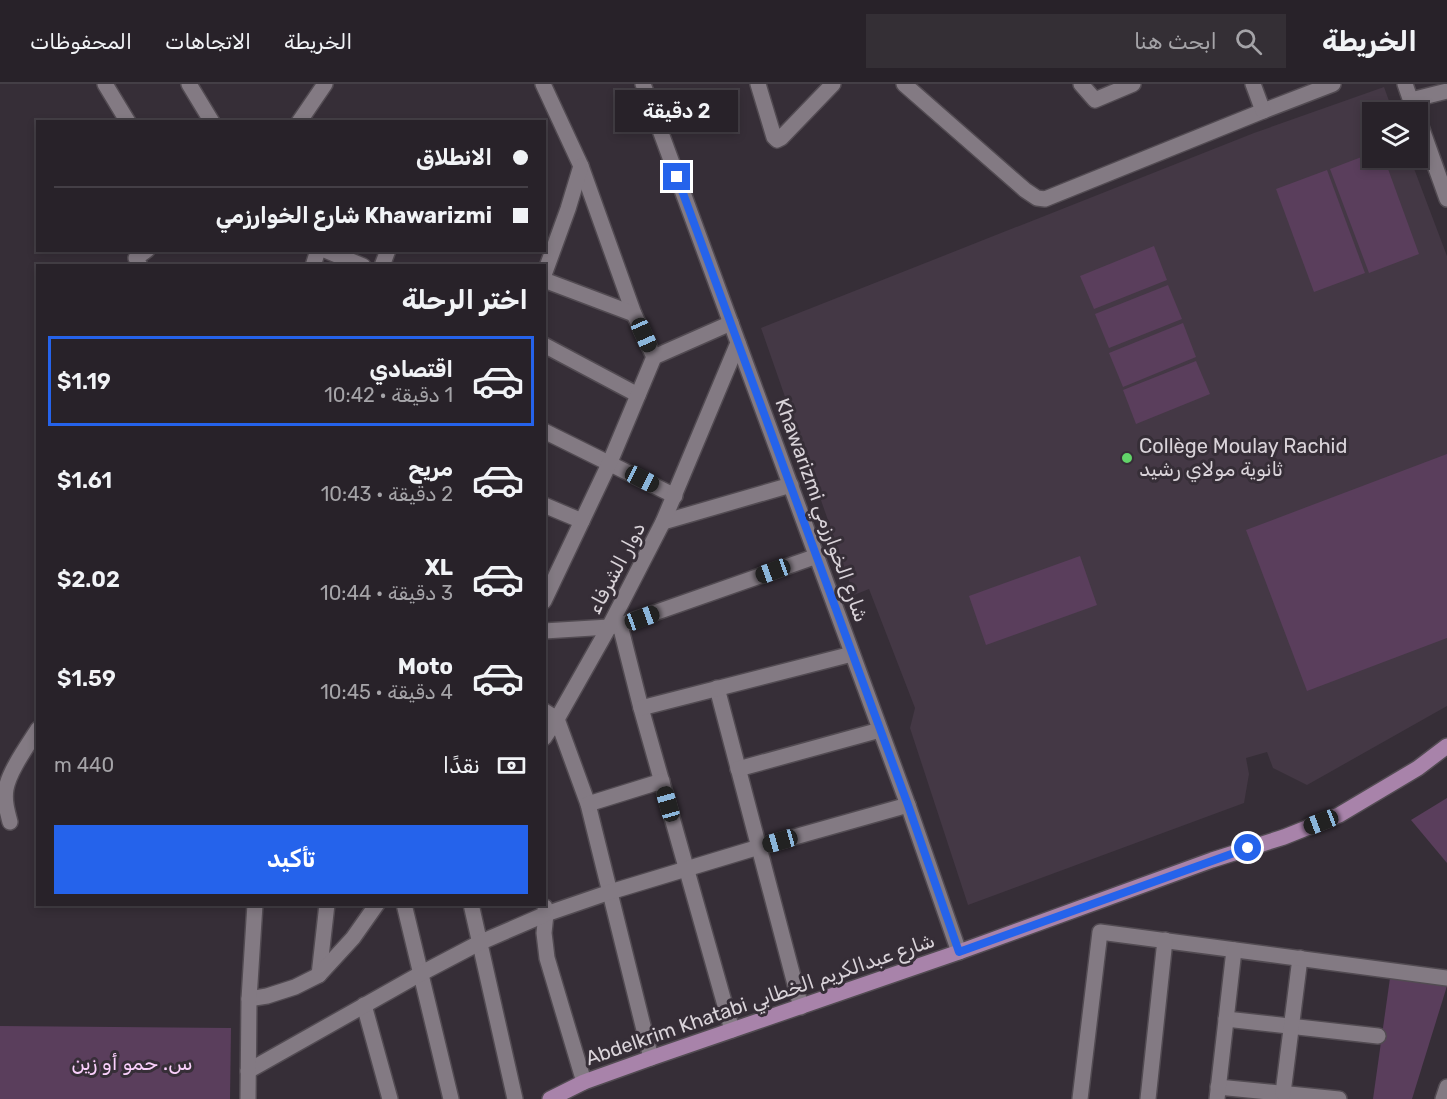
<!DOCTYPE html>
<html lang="ar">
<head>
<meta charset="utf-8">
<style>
  :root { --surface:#282229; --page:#342f35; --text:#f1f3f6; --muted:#a5a4a8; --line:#443f46; --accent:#2563eb }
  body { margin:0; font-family:Rubik,Vazirmatn,sans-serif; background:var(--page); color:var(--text); direction:rtl; height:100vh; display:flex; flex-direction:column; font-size:22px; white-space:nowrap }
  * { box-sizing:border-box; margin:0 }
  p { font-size:20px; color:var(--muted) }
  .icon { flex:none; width:33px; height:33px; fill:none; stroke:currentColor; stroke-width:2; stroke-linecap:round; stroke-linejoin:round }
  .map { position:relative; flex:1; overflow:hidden; direction:ltr }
  .drawer { position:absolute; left:36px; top:180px; width:510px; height:642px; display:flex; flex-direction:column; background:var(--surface); border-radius:0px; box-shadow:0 3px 9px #0003,0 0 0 2px var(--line); direction:rtl }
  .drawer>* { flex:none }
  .hud { position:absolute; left:36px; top:36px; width:510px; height:132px; border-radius:0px; box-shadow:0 3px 9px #0003,0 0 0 2px var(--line); direction:rtl; display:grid; align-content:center; height:132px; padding:0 18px; background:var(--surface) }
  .fabs { position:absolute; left:1362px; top:18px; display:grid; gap:12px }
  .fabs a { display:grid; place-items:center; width:66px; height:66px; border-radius:0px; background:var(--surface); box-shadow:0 3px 9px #0003,0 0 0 2px var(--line); font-size:30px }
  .end { position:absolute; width:27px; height:27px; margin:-14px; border:8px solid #2563eb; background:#fff; box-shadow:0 0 0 3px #fff }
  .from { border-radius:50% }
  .bubble { position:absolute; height:42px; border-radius:0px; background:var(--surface); box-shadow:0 3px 9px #0003,0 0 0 2px var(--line); font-size:20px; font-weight:600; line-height:42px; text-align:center; direction:rtl }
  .car { position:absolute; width:18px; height:36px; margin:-18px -9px; border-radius:8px; box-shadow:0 0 4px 2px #0007; background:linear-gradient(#222 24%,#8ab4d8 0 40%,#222 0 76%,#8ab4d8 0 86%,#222 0) }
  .hud b { display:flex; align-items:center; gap:21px; height:57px; font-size:22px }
  .hud b+b { border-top:2px solid var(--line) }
  .hud i { width:15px; height:15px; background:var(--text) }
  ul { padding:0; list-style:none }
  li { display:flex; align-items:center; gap:18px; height:90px; margin:0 12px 9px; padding:0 6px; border:3px solid transparent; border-radius:0px }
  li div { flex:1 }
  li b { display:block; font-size:22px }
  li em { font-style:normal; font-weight:600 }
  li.current { border-color:var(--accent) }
  li>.icon { width:54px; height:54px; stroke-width:1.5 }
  h2 { padding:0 18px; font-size:27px; line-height:72px }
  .pay { display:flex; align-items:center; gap:15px; height:66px; padding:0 18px; font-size:22px }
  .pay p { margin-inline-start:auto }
  .cta { display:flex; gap:12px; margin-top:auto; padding:12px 18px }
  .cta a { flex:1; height:69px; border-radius:0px; background:var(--accent); color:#fff; font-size:24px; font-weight:600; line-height:69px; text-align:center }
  header { display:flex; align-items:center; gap:36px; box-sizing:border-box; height:84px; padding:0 30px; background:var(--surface); border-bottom:2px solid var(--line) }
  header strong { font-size:28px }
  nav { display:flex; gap:33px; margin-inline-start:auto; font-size:21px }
  .search { width:420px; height:54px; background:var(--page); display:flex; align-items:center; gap:15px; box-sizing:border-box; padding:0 21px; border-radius:0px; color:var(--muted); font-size:22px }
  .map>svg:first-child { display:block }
  .built { fill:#443845 }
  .green { fill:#5a3e5c }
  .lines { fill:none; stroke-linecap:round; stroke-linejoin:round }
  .minor-casing { stroke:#524b52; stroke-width:18 }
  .secondary-casing { stroke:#524b52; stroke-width:18 }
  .primary-casing { stroke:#524b52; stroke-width:18 }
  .minor { stroke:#837a83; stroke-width:15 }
  .secondary { stroke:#837a83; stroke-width:15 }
  .primary { stroke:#a883aa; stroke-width:15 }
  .route { stroke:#2563eb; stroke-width:8 }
  .poi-dot { fill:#62d469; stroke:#362e37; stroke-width:2 }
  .labels { text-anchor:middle; stroke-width:6; stroke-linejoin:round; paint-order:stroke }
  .poi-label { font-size:20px; fill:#d9d3d9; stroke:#362e37; text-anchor:start }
  .street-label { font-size:20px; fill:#d9d3d9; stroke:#362e37 }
  .park-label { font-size:20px; fill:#fad0fc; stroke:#362e37 }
</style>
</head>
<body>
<header>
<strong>الخريطة</strong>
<div class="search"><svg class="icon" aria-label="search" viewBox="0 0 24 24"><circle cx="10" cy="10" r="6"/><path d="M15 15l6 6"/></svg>ابحث هنا</div>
<nav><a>الخريطة</a><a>الاتجاهات</a><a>المحفوظات</a></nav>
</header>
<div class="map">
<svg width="1447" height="1015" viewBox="0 0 1447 1015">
  <rect width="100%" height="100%" fill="#362e37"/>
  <!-- built -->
  <path class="built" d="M1384,3L1393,28H1372V74H1410L1447,172V622L1307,701L1273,684L1267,668L1246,674L1249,690L1244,719L968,821L910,644L915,624L869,505L854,511L761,244L1254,49Z"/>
  <!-- green -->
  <g class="green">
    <path d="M1372,69V74H1384L1419,170L1369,189L1330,85Z"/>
    <path d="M1327,86L1365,189L1314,208L1276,105Z"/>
    <path d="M1154,162L1167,196L1094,225L1080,192Z"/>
    <path d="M1168,201L1182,235L1109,264L1095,230Z"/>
    <path d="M1183,239L1196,273L1123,303L1109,269Z"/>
    <path d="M1196,277L1210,310L1136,340L1123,306Z"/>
    <path d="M1447,370V554L1307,607L1246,446Z"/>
    <path d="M1080,472L1097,521L986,561L969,512Z"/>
    <path d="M1447,714V779L1411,736Z"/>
    <path d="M1390,894L1447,902L1412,1015H1373Z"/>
    <path d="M0,942L231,944L230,1015H0Z"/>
  </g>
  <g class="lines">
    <!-- minor casing -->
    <g class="minor-casing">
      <g id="minor">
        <path d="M105,0L128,38"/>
        <path d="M189,0L212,38"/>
        <path d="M543,0L581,82L634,230L654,273"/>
        <path d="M643,0L908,721L959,868"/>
        <path d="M758,0L774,53L777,56L781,54L833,0"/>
        <path d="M904,0L1025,106L1037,114L1045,115L1263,27L1333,0"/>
        <path d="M1081,0L1095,16L1133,0"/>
        <path d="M1253,0L1263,27"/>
        <path d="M1405,0L1413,23"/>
        <path d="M1411,16L1447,7"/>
        <path d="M1418,34L1447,115"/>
        <path d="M299,38L325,0"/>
        <path d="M325,166L363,182"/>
        <path d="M140,182L136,174L147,166"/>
        <path d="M313,182L318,166"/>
        <path d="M382,182L388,166"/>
        <path d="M544,191L568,125L581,82"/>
        <path d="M544,196L634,230"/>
        <path d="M544,261L638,311"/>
        <path d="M544,347L675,412"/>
        <path d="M544,421L582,437"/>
        <path d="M663,438L791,401"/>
        <path d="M544,517L610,378L654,273L731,239"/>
        <path d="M620,541L641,624L732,946"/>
        <path d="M544,547L609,543L620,541L817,472"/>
        <path d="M717,604L801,923"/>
        <path d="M641,624L852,570"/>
        <path d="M544,627L557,635L588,720L651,974"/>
        <path d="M544,654L557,635L609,543L663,438L738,259"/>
        <path d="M738,685L880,646"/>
        <path d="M588,720L662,697"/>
        <path d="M10,738C7,727 4,716 6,705C9,687 28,661 38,645"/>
        <path d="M404,820L451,1015"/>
        <path d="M471,820L515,1015"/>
        <path d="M545,823L546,830L544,849L547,874L584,998"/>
        <path d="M319,891L327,820"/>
        <path d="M249,915L267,912L295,903L319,891L353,854L377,820"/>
        <path d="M364,921L390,1015"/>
        <path d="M1226,935L1378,952"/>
        <path d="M248,987L420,890L479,859L546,830L610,808L759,763L908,721"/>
        <path d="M1218,1003L1339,1015"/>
        <path d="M1283,1009L1300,874"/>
        <path d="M248,1015L249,915L255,820"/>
        <path d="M1080,1015L1100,848L1447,894"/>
        <path d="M1148,1015L1165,856"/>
        <path d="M1217,1015L1234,866"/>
      </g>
    </g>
    <!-- secondary casing -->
    <g class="secondary-casing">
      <path id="secondary" d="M1443,1015L1447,1003"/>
    </g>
    <!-- primary casing -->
    <g class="primary-casing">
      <path id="primary" d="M550,1015L584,998L651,974L959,868L1212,776L1284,753L1339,731L1418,684L1447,662"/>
    </g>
    <!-- minor -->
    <use href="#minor" class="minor"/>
    <!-- secondary -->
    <use href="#secondary" class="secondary"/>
    <!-- primary -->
    <use href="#primary" class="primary"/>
  </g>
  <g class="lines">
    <!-- route -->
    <path class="route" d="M677,93L908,721L959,868L1248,764"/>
  </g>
  <!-- markers -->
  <circle class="poi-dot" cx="1127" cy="374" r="6"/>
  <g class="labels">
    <!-- poi labels -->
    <g class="poi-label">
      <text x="1139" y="369">Collège Moulay Rachid<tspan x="1139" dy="23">ثانوية مولاي رشيد</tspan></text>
    </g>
    <!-- street labels -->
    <g class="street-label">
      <text transform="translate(822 426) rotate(70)" y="7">Khawarizmi شارع الخوارزمي</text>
      <text transform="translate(616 484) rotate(-62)" y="7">دوار الشرفاء</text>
      <text transform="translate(760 915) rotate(-19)" y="7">Abdelkrim Khatabi شارع عبدالكريم الخطابي</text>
    </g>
    <!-- park labels -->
    <g class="park-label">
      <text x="132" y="986">س. حمو أو زين</text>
    </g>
  </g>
</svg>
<div class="fabs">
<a><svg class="icon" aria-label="layers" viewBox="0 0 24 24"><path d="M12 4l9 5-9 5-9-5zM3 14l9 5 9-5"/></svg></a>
</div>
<i class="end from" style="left:1248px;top:764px"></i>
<i class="end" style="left:677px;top:93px"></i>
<div class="bubble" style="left:615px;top:6px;width:123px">2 دقيقة</div>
<i class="car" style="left:644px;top:251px;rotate:156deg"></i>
<i class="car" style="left:642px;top:395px;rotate:117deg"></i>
<i class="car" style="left:773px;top:487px;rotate:250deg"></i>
<i class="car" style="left:642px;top:534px;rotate:70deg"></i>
<i class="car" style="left:668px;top:720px;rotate:344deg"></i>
<i class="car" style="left:1321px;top:738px;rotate:249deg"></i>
<i class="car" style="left:780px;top:757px;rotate:254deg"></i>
<div class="hud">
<b><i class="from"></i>الانطلاق</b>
<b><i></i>Khawarizmi شارع الخوارزمي</b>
</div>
<section class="drawer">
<h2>اختر الرحلة</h2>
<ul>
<li class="current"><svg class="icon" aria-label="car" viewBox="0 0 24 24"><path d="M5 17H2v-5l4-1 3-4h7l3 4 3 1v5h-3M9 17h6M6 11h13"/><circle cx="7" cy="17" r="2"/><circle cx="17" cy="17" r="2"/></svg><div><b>اقتصادي</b><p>1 دقيقة · 10:42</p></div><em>$1.19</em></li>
<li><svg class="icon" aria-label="car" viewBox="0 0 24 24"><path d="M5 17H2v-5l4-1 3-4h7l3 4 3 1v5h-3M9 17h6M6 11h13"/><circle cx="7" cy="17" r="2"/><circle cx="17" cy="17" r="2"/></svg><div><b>مريح</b><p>2 دقيقة · 10:43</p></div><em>$1.61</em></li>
<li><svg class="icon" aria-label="car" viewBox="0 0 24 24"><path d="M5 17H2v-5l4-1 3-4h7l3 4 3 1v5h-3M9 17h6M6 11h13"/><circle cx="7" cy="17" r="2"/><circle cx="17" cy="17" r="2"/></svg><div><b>XL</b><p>3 دقيقة · 10:44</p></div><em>$2.02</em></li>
<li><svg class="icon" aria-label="car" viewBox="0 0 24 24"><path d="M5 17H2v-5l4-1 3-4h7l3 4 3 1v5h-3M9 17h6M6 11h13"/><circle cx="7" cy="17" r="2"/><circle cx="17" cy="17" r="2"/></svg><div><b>Moto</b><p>4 دقيقة · 10:45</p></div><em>$1.59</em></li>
</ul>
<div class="pay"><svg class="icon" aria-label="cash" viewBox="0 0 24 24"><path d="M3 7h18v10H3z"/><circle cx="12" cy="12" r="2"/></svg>نقدًا<p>440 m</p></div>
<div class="cta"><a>تأكيد</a></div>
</section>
</div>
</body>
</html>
